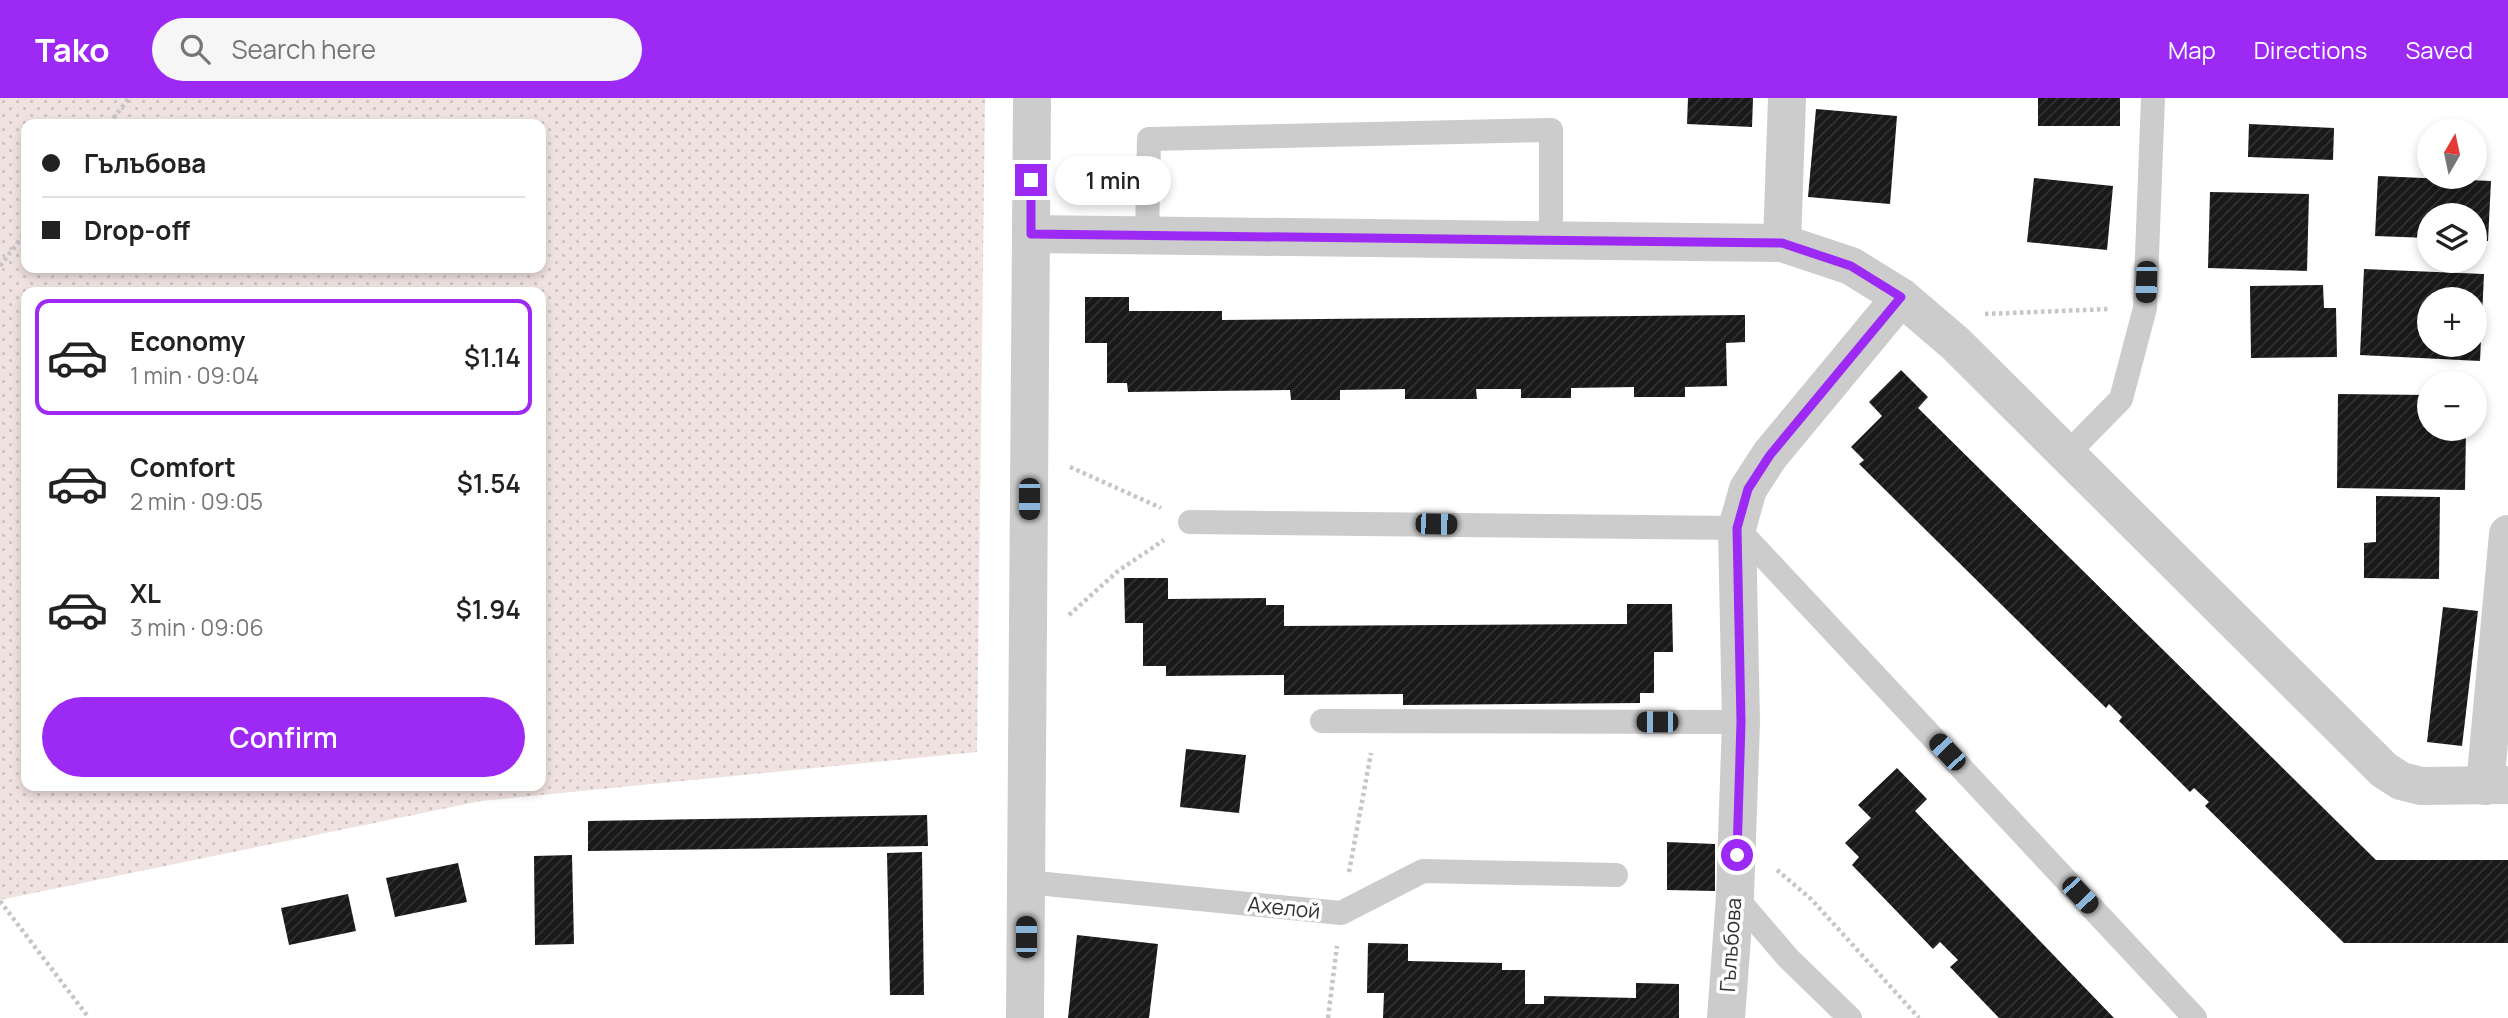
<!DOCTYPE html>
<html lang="en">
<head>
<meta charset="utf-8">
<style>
  :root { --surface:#fff; --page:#f6f6f6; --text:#222; --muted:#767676; --line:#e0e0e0; --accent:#9d2af4 }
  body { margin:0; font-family:Manrope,sans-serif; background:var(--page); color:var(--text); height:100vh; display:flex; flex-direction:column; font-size:26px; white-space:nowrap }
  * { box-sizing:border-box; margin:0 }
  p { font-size:23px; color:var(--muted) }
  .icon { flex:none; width:38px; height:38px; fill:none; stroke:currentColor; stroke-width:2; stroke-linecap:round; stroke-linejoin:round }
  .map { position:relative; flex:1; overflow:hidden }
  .side { position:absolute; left:21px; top:189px; width:525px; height:504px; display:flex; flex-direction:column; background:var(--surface); border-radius:14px; box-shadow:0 4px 10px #0003 }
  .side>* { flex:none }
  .hud { position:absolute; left:21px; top:21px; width:525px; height:154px; border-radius:14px; box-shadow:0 4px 10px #0003; display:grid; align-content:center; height:154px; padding:0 21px; background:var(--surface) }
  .needle { width:46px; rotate:9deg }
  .fabs { position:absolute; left:2417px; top:21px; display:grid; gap:14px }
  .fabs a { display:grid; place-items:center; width:70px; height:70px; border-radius:50%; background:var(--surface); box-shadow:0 4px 10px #0003; font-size:35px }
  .end { position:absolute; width:32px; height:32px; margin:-16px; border:9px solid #9d2af4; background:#fff; box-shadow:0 0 0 4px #fff }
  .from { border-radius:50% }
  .bubble { position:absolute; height:49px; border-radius:24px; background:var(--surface); box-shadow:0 4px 10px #0003; font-size:23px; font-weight:600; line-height:49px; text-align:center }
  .car { position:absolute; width:21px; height:42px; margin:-21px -10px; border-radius:9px; box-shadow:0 0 5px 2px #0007; background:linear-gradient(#222 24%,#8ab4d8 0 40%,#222 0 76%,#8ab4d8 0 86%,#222 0) }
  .hud b { display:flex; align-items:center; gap:24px; height:66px; font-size:26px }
  .hud b+b { border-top:2px solid var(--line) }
  .hud i { width:18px; height:18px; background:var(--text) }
  ul { padding:12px 0 0; list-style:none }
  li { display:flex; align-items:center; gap:21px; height:116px; margin:0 14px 10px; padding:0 7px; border:4px solid transparent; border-radius:14px }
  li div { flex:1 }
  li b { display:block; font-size:26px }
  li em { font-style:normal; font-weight:600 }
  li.on { border-color:var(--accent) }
  li>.icon { width:63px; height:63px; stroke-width:1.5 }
  .cta { display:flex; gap:14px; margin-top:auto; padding:14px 21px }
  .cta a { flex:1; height:80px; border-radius:42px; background:var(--accent); color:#fff; font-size:28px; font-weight:600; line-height:80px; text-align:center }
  header { display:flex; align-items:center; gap:42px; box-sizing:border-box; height:98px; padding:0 35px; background:var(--accent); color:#fff }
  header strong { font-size:33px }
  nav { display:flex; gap:38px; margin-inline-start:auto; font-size:24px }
  .search { width:490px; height:63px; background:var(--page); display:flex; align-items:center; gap:18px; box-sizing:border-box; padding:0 24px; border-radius:38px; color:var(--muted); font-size:26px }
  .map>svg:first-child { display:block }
  .grass { fill:url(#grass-dots); fill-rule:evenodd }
  .building { fill:url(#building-hatch); fill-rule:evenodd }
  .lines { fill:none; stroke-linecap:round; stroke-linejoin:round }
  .path { stroke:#c6c6c6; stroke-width:4.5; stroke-dasharray:3.5 3.5; stroke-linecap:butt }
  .lane { stroke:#ccc; stroke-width:24 }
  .street { stroke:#ccc; stroke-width:38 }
  .route { stroke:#9d2af4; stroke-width:9 }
  .labels { text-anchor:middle; stroke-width:7; stroke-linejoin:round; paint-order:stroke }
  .street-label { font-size:21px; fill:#323232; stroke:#fff }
</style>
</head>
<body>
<header>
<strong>Tako</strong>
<div class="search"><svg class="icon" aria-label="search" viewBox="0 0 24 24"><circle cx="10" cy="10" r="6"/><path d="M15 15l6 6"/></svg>Search here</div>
<nav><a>Map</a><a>Directions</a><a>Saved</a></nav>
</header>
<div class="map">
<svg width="2508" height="920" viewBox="0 0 2508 920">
  <defs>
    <pattern id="grass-dots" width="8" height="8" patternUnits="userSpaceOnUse" patternTransform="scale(1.75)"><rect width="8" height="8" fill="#f0e2e0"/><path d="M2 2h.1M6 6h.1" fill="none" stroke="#cec2c1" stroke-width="1.8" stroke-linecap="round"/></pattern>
    <pattern id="building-hatch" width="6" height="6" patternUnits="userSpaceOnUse" patternTransform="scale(1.75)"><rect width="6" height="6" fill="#191919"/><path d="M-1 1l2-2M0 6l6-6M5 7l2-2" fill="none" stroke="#323232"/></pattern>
  </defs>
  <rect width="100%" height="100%" fill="#fff"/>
  <!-- grass -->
  <path class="grass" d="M0,0H985L977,654L481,703L0,802ZM26,26H541V170H26ZM26,194H541V688H26Z"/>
  <!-- building -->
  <g class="building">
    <path d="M1688,0H1753L1752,29L1687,26Z"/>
    <rect x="2038" y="0" width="82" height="28"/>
    <path d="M1816,11L1897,18L1890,106L1808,99Z"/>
    <path d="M2249,26L2334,30L2333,62L2248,59Z"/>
    <path d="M2378,78L2491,83L2488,143L2474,142V117H2429V140L2375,138Z"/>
    <path d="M2034,80L2113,88L2107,152L2027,144Z"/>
    <path d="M2210,94L2309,96L2307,173L2208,170Z"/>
    <path d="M2364,171L2484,176L2480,263L2360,257ZM2429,201H2474V247H2429Z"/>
    <path d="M2323,187L2324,210H2336L2337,259L2251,260L2250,188Z"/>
    <path d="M1085,199H1129V213H1222V222L1745,217V244L1726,245L1727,288L1685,289V299H1634V289L1571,290V300H1521V291H1476L1477,301H1405V291L1340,292V302H1291L1290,292L1128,294L1127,285H1107V245H1085Z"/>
    <path d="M1901,272L1928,299L1918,310L2376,762H2508V845H2344L2205,708L2209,704L2194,690L2190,694L2119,623L2122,619L2109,606L2106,610L1859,366L1864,362L1851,349L1882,318L1869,304Z"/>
    <path d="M2338,296L2429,297V331H2466L2465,392L2337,390Z"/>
    <path d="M2376,398L2440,399L2439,481L2364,480V445L2376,444Z"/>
    <path d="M1124,480H1168V501L1266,500V507H1284V528L1627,526V506H1672L1673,554H1654V595H1640V605L1403,607V596L1284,597V577L1166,578V568H1143V525H1125Z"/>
    <path d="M2443,509L2478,513L2462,648L2427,644Z"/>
    <path d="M1186,651L1246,657L1239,715L1180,709Z"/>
    <path d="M1897,670L1927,701L1915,713L2114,920H1999L1950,869L1958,862L1940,844L1933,851L1852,767L1859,759L1845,745L1871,720L1858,707Z"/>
    <path d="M927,717L928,748L588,753V723Z"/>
    <path d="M1667,744L1715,746V793L1667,792Z"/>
    <path d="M922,754L924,897H890L887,755Z"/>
    <path d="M572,757L574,846L535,847L534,758Z"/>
    <path d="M458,765L467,804L395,819L386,780Z"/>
    <path d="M348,796L356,833L289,847L281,810Z"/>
    <path d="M1077,837L1158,846L1149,920H1068Z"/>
    <path d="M1368,845L1408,846V863L1502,865V872H1525V906H1544V898L1636,900V885L1679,886V920H1383L1384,895H1367Z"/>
  </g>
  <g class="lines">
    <!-- path -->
    <g class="path">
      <path d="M109,26L129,0"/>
      <path d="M0,168L26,134"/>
      <path d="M1985,216L2109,211"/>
      <path d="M1070,369L1161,410"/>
      <path d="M1069,517L1118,473L1164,442"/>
      <path d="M1777,772L1811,801L1919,920"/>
      <path d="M1349,774L1371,655"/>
      <path d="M0,803L89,920"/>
      <path d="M1328,920L1337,848"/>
    </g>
    <!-- lane -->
    <g class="lane">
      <path d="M1147,137L1149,41L1551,32V142"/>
      <path d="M2067,356L2121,301L2145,210L2153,0"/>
      <path d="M1190,424L1737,430L2195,920"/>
      <path d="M1322,623L1741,624"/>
      <path d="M1026,784L1341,815L1423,773L1616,777"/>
      <path d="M1735,798L1788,860L1850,920"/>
    </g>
    <!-- street -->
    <g class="street">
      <path d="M1031,136L1782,145L1851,168L1901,199L1955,245L2384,672L2401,683L2421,688L2508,687"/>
      <path d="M1782,145L1787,0"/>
      <path d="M2485,688L2508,436"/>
      <path d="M1025,920L1032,0"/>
      <path d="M1726,920L1735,798L1741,624L1737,430L1748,391L1770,357L1901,199"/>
    </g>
  </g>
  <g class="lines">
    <!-- route -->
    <path class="route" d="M1031,82V136L1782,145L1851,168L1901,199L1770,357L1748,391L1737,430L1741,624L1737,757"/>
  </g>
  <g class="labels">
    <!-- street labels -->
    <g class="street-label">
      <text transform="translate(1284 810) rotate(6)" y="7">Ахелой</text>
      <text transform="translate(1731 847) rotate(-86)" y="7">Гълъбова</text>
    </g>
  </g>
</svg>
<div class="fabs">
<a><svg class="needle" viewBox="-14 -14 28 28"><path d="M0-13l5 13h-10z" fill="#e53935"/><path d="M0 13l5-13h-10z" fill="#767676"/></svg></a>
<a><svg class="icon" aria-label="layers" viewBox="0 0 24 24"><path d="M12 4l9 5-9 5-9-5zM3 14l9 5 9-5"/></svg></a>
<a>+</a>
<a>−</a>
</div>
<i class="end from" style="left:1737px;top:757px"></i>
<i class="end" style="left:1031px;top:82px"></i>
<div class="bubble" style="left:1055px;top:58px;width:116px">1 min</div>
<i class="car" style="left:2146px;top:184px;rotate:182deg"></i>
<i class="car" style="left:1029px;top:401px;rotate:180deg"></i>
<i class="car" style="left:1436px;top:426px;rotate:91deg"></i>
<i class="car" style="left:1657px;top:624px;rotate:270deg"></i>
<i class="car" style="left:1947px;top:654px;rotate:317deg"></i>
<i class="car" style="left:2080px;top:797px;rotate:137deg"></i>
<i class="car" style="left:1026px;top:839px;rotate:0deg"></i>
<div class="hud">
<b><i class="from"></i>Гълъбова</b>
<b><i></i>Drop-off</b>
</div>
<section class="side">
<ul>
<li class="on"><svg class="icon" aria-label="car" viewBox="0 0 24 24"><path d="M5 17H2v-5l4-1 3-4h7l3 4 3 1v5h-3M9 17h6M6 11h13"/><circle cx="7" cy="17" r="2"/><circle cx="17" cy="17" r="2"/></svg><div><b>Economy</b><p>1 min · 09:04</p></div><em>$1.14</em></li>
<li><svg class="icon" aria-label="car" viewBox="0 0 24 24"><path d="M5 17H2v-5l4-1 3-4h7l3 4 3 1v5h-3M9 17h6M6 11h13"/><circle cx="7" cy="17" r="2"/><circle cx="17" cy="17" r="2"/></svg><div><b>Comfort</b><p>2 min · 09:05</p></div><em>$1.54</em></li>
<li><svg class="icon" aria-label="car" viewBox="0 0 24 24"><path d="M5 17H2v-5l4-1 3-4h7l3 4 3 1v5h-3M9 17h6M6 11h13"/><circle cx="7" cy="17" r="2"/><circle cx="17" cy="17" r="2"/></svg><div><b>XL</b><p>3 min · 09:06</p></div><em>$1.94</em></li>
</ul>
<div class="cta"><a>Confirm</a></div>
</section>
</div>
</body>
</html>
